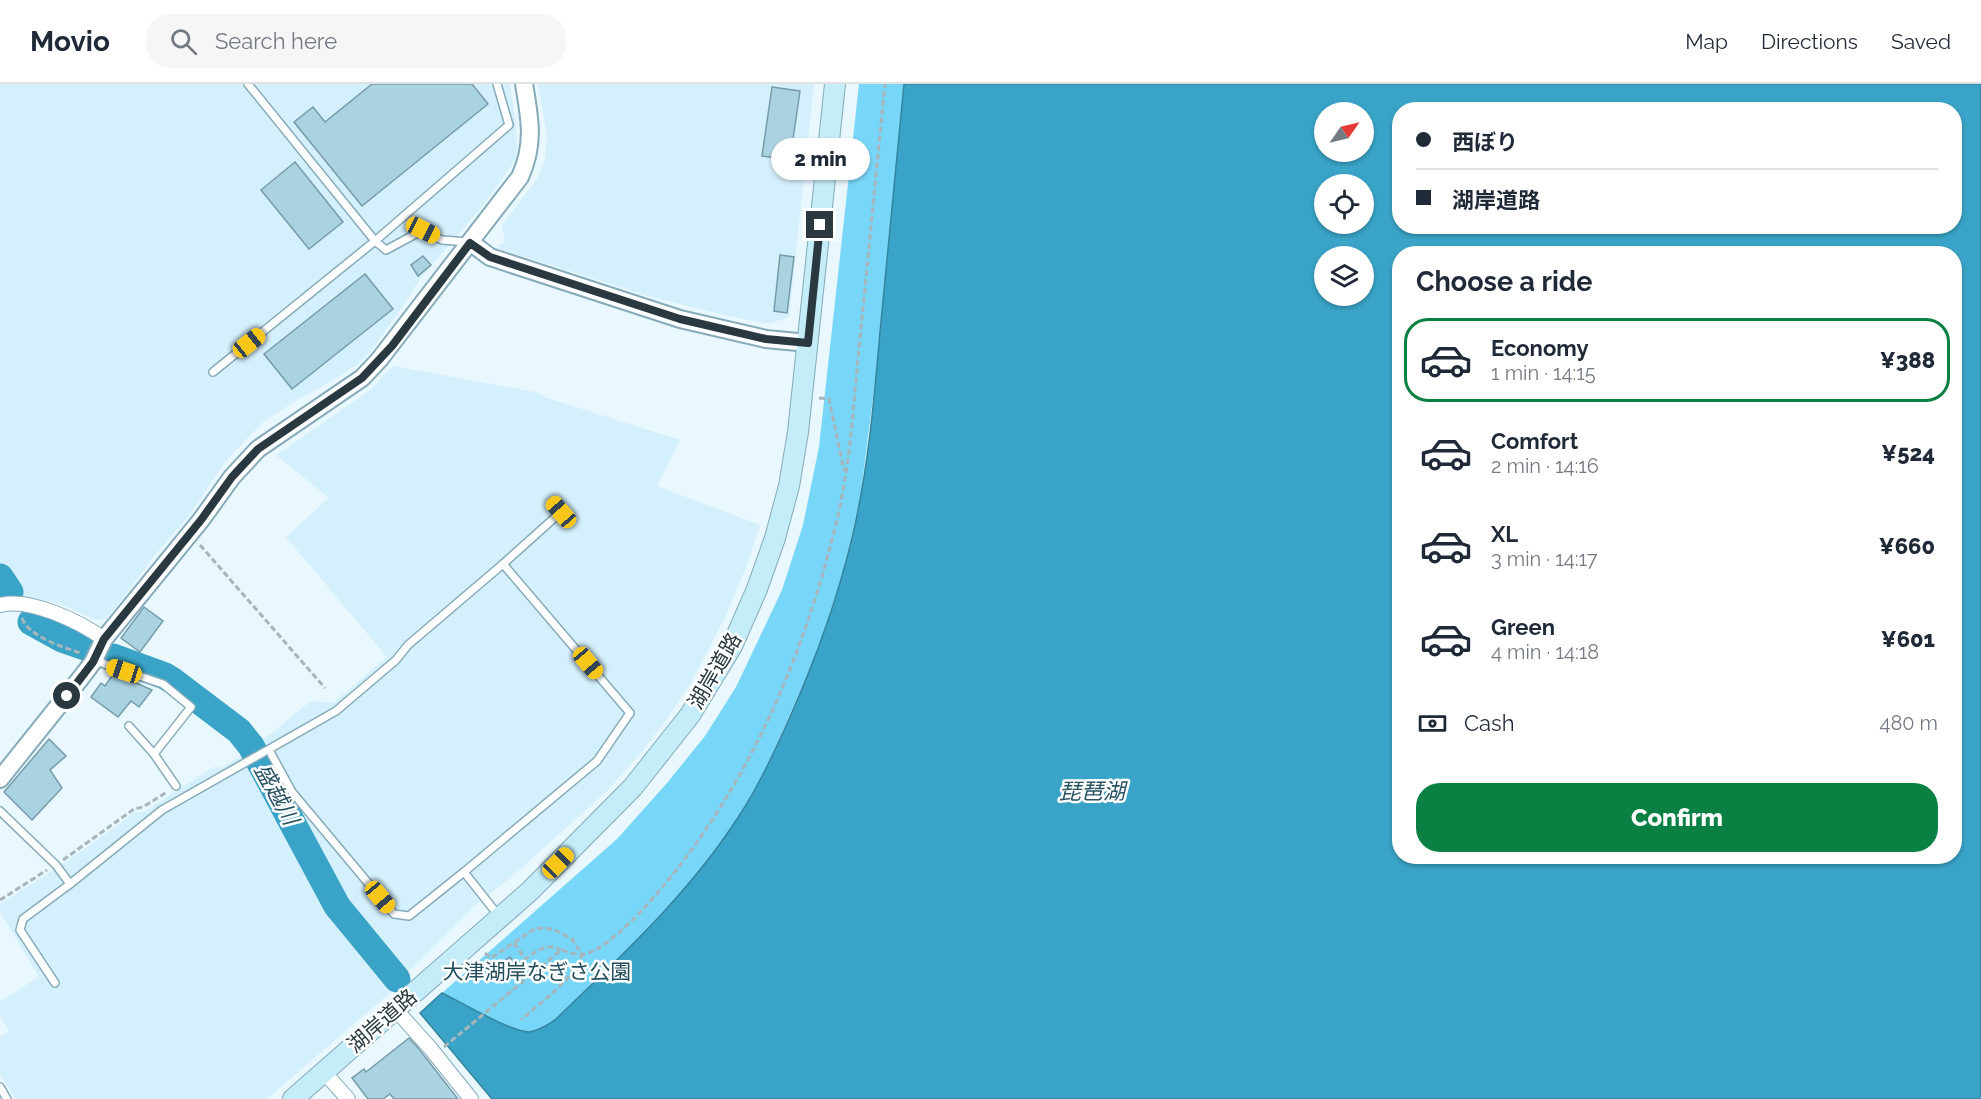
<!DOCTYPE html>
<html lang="en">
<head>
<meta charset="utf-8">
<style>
  :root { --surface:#fff; --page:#f6f6f7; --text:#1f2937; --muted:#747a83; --line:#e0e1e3; --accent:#0b8043 }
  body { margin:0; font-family:Raleway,"Noto Sans JP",sans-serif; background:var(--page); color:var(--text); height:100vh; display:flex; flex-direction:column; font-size:22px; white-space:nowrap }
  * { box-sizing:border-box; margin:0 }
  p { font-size:20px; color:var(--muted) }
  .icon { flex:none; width:33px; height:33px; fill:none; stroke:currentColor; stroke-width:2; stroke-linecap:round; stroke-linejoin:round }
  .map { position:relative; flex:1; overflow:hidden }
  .side { position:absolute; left:1392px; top:162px; width:570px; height:618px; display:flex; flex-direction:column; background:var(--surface); border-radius:24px; box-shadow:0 2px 4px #0004 }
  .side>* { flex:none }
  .top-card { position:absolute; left:1392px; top:18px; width:570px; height:132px; border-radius:24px; box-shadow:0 2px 4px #0004; display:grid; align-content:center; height:132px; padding:0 24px; background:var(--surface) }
  .needle { width:39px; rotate:56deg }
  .fabs { position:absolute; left:1314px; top:18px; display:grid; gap:12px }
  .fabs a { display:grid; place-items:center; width:60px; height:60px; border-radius:50%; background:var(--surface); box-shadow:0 2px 4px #0004; font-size:30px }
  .end { position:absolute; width:27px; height:27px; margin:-14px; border:8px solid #29393f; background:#fff; box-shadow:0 0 0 3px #fff }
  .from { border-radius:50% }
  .bubble { position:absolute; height:42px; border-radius:21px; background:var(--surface); box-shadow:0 2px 4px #0004; font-size:20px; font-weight:800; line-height:42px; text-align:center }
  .car { position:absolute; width:18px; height:36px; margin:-18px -9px; border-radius:8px; box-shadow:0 0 4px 2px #0007; background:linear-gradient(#f5c518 24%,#345 0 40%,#f5c518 0 76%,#345 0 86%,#f5c518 0) }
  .top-card b { display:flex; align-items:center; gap:21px; height:57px; font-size:22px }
  .top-card b+b { border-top:2px solid var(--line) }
  .top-card i { width:15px; height:15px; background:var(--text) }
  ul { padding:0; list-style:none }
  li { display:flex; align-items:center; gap:18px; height:84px; margin:0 12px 9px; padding:0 12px; border:3px solid transparent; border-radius:24px }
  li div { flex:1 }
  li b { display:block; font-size:22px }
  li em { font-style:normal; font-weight:800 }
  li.selected { border-color:var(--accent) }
  li>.icon { width:54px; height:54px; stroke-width:1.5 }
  h2 { padding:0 24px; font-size:27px; line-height:72px }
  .pay { display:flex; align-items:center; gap:15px; height:66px; padding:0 24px; font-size:22px }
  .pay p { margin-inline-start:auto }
  .button { display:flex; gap:12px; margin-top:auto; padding:12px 24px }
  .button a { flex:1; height:69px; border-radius:24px; background:var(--accent); color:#fff; font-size:24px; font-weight:800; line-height:69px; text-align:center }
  header { display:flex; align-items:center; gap:36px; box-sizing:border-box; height:84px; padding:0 30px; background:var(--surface); border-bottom:2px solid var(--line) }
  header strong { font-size:28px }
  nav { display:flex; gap:33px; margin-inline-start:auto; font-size:21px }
  .search { width:420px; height:54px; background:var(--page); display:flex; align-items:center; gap:15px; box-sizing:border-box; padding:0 21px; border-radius:24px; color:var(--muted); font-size:22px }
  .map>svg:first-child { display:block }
  .built { fill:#d4f0fc }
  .green { fill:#78d7f9 }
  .water { fill:#39a4c7; stroke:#34849e; stroke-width:1.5; fill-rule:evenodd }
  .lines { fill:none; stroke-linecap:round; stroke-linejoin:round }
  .river { stroke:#39a4c7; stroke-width:27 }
  .building { fill:#abd2e1; stroke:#769baa; stroke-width:1.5 }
  .service-casing { stroke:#85abba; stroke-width:10 }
  .minor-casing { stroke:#85abba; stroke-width:16 }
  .tertiary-casing { stroke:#85abba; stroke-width:20 }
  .secondary-casing { stroke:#85abba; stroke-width:22 }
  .path { stroke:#a6b6bc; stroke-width:3; stroke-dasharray:6 3; stroke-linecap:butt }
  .service { stroke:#fff; stroke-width:7 }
  .minor { stroke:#fff; stroke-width:14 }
  .tertiary { stroke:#fff; stroke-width:16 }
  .secondary { stroke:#c4ecf9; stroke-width:20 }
  .route { stroke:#29393f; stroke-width:8 }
  .labels { text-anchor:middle; stroke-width:5; stroke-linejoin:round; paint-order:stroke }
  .street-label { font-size:21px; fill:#29393f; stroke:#fff }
  .park-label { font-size:21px; fill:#224e5e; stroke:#fff }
  .water-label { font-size:22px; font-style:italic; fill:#275363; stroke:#fff }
</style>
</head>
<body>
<header>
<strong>Movio</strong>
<div class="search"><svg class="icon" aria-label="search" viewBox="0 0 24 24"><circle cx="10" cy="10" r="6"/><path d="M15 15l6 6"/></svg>Search here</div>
<nav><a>Map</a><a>Directions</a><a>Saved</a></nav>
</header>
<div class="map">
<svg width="1981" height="1015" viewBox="0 0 1981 1015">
  <rect width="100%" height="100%" fill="#e8f8fe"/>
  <!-- built -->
  <g class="built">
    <path d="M0,0H510L516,40L517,66L515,76L508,87L481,124L420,195L401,225L371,267L358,280L337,294L292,319L262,339L225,378L187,434L155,471L113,527L106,534L100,536L93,535L70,524L49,517L14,510L0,512Z"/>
    <path d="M538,0H814L789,233L769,240L724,231L648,212L500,165L498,161L505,159L502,141L537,95L545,75L547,52Z"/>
    <path d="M393,282L540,309L544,313L680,356L657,402L760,441L747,481L726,531L708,566L689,602L667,635L640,670L608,706L509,795L474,822L395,901L392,907L267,1015H15L0,990V953L9,947L0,932V917L39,893L0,828V820L63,780L136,728H144L213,683L221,684L257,661L311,617L333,619L387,573L286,453L329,414L276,371L369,307Z"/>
  </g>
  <!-- green -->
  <path class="green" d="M859,0H904L877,282L860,416L843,489L816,572L763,691L740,732L713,770L683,809L649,844L555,936C547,941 539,947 529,948C510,948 461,919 442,909L617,755L667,699L705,652L736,603L782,506L803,441L819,363Z"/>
  <!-- water -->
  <path class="water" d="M904,0H1981V1015H492L420,929L442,909C461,918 511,948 529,948C539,947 547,941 555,936C621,872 689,810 739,732C759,702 774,668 789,635C815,577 837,517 852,454C868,387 874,317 880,248C888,166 896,83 904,0ZM1400,26H1954V142H1400ZM1324,28H1364V68H1324ZM1324,100H1364V140H1324ZM1400,170H1954V772H1400ZM1324,172H1364V212H1324Z"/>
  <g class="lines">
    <!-- river -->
    <g class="river">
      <path d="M0,493L10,508"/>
      <path d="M31,538L62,555L88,564"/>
      <path d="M113,573L165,592L173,597L239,647L251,662L337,822L397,895"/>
    </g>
  </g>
  <!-- building -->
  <g class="building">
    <path d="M372,0H472L488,20L362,122L294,38L313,23L325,38Z"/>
    <path d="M772,3L800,7L790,76L762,72Z"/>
    <path d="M295,78L343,138L309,165L261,106Z"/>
    <path d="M780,171L794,173L787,229L774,227Z"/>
    <path d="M423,172L431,181L418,192L411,181Z"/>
    <path d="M365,190L393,225L292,305L264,270Z"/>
    <path d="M144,523L163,537L140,568L121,554Z"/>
    <path d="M114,589L152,606L139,623L131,617L118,633L91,613L101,599L105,602Z"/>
    <path d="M49,655L66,672L50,686L62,704L32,736L4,708Z"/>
    <path d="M510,873L519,886L509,893L500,880Z"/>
    <path d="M409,954L419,965L458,1015H394L390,1010L383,1015H368L352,994L364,985L366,988Z"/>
  </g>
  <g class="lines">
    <!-- service casing -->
    <g class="service-casing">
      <g id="service">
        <path d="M248,0L375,157L386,166L423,146L442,156L469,158"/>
        <path d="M213,288L375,157L509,41L497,0"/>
        <path d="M503,480L561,428L552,418"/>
        <path d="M95,574L104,580L163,600L191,623L154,670L176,702"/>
        <path d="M129,642L154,670"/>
        <path d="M269,666L292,708L394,830L409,832L464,788"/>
        <path d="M0,727L56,781L70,800L162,726L336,627L396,576L408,561L503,480L630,629L597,677L464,788L498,831"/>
        <path d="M55,899L20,846L23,835L70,800"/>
        <path d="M0,1003L7,1015"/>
      </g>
    </g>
    <!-- minor casing -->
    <g class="minor-casing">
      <g id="minor">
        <path d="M0,521C30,513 80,538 104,555"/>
        <path d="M396,926L431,965L471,1015"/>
        <path d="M324,988L348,1015"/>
      </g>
    </g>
    <!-- tertiary casing -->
    <g class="tertiary-casing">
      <g id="tertiary">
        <path d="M470,158L490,173L680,235L766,255L808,259"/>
        <path d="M0,695L80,595L93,578L104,555L201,436L232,393L258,365L362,294L379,276L520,93C535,60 530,35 524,0"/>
      </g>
    </g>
    <!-- secondary casing -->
    <g class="secondary-casing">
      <path id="secondary" d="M293,1015L530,807L633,703L690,631L732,562L757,505L775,454L789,402L798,348L835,0"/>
    </g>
    <!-- path -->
    <g class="path">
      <path d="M819,314L829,315L844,387"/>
      <path d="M200,461L325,604"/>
      <path d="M22,534C28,552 64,564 81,569"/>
      <path d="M63,776L134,725L143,723L167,708"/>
      <path d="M0,816L47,786"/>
      <path d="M514,859L525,875C538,867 546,858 561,866"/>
      <path d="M485,869L491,874L536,844L553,845L572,855L582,871C570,899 543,916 521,936"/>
      <path d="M444,963L561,866C568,868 578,872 585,870C608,865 649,820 665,800C750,697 803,573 835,444C850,386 853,324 859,264C868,176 876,88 885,0"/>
    </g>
    <!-- service -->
    <use href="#service" class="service"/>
    <!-- minor -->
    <use href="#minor" class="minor"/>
    <!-- tertiary -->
    <use href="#tertiary" class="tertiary"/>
    <!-- secondary -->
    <use href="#secondary" class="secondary"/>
  </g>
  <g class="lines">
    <!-- route -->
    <path class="route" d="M67,612L93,578L104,555L201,436L232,393L258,365L362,294L392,262L470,159L490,173L680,235L766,255L808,259L820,141"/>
  </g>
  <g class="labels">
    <!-- street labels -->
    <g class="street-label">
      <text transform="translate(715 587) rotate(-60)" y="7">湖岸道路</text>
      <text transform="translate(382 937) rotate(-41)" y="7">湖岸道路</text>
    </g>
    <!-- park labels -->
    <g class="park-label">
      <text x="537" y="895">大津湖岸なぎさ公園</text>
    </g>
    <!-- water labels -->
    <g class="water-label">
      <text x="1092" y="715">琵琶湖</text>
      <text transform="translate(277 710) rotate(61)" y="8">盛越川</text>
    </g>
  </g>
</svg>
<div class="fabs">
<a><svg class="needle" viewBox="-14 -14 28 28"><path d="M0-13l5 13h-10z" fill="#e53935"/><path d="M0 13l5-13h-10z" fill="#747a83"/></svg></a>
<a><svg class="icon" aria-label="locate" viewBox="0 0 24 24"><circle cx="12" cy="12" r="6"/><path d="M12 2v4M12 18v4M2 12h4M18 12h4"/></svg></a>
<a><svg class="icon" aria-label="layers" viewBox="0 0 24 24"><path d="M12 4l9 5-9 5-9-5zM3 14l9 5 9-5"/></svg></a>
</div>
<i class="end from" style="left:67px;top:612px"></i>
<i class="end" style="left:820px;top:141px"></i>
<div class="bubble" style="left:771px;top:54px;width:99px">2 min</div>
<i class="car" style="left:423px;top:146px;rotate:117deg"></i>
<i class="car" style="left:249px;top:259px;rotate:51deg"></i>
<i class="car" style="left:561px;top:428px;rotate:319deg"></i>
<i class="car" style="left:588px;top:579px;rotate:140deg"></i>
<i class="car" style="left:124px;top:587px;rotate:288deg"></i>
<i class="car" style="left:558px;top:779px;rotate:45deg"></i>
<i class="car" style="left:380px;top:813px;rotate:140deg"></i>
<div class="top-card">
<b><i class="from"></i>西ぼり</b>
<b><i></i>湖岸道路</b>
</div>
<section class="side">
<h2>Choose a ride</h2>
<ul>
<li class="selected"><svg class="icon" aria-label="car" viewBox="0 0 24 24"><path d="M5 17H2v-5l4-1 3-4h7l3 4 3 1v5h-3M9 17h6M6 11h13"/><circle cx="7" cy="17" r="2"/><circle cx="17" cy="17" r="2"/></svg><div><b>Economy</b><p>1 min · 14:15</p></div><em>¥388</em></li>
<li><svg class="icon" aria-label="car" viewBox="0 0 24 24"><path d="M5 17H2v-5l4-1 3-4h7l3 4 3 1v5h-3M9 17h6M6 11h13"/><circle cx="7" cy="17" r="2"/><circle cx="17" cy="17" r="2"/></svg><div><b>Comfort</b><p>2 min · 14:16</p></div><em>¥524</em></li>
<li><svg class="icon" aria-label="car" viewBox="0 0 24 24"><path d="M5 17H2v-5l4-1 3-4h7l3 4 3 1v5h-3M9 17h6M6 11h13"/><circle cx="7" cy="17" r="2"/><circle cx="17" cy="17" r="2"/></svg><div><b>XL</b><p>3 min · 14:17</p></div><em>¥660</em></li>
<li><svg class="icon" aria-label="car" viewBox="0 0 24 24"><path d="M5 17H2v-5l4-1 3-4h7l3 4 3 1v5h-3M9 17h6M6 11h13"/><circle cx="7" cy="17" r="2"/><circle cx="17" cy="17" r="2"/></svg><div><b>Green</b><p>4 min · 14:18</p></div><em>¥601</em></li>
</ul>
<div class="pay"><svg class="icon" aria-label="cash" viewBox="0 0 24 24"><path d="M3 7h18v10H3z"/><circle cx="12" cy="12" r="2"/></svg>Cash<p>480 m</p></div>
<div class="button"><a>Confirm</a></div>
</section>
</div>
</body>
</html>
